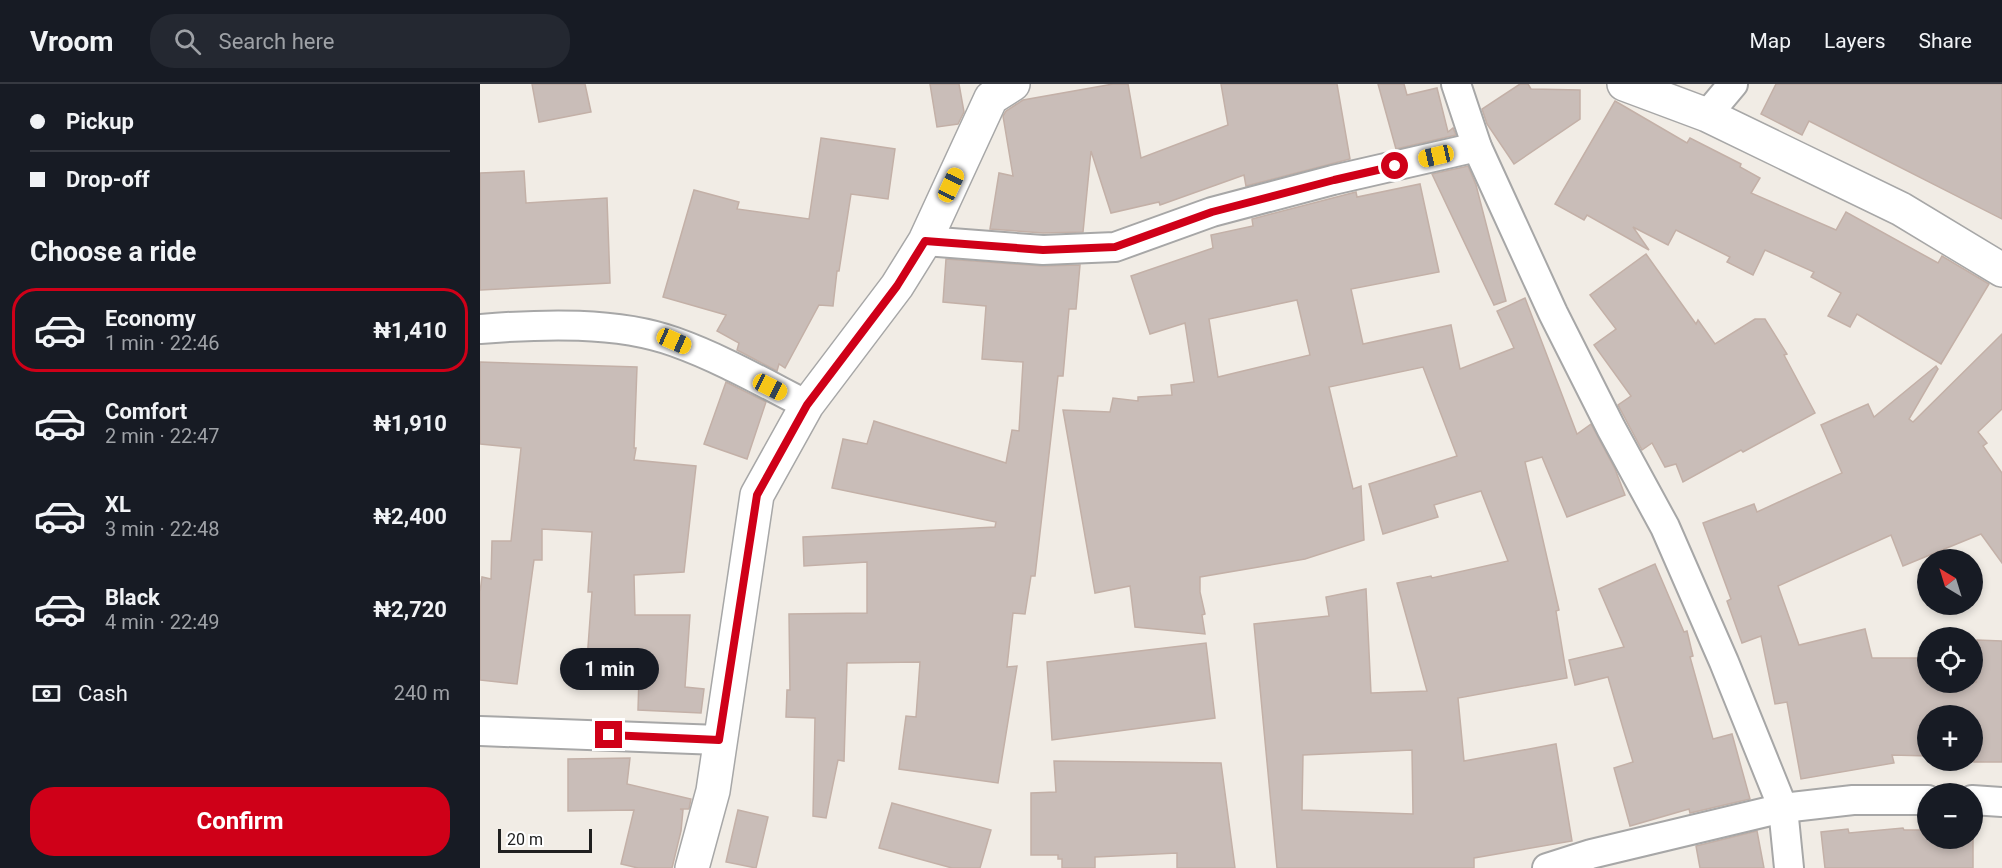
<!DOCTYPE html>
<html lang="en">
<head>
<meta charset="utf-8">
<style>
  :root { --surface:#171b24; --page:#242831; --text:#f1f3f6; --muted:#9ea1a6; --line:#363941; --accent:#cf0018 }
  body { margin:0; font-family:Roboto,sans-serif; background:var(--page); color:var(--text); height:100vh; display:flex; flex-direction:column; font-size:22px; white-space:nowrap }
  * { box-sizing:border-box; margin:0 }
  p { font-size:20px; color:var(--muted) }
  .icon { flex:none; width:33px; height:33px; fill:none; stroke:currentColor; stroke-width:2; stroke-linecap:round; stroke-linejoin:round }
  .map { position:relative; flex:1; overflow:hidden }
  .details { display:flex; flex-direction:column; background:var(--surface); width:480px }
  .details>* { flex:none }
  .hud { display:grid; align-content:center; height:132px; padding:0 30px; background:var(--surface) }
  .needle { width:39px; rotate:322deg }
  .fabs { position:absolute; left:1437px; top:465px; display:grid; gap:12px }
  .fabs a { display:grid; place-items:center; width:66px; height:66px; border-radius:50%; background:var(--surface); box-shadow:0 3px 9px #0003; font-size:30px }
  .scale { position:absolute; left:18px; bottom:15px; width:94px; box-sizing:border-box; padding-left:6px; border:3px solid #202020; border-top:0; font-size:16px; line-height:21px; white-space:nowrap; color:#202020; -webkit-text-stroke:4px #fff; paint-order:stroke }
  .end { position:absolute; width:27px; height:27px; margin:-14px; border:8px solid #cf0018; background:#fff; box-shadow:0 0 0 3px #fff }
  .from { border-radius:50% }
  .bubble { position:absolute; height:42px; border-radius:21px; background:var(--surface); box-shadow:0 3px 9px #0003; font-size:20px; font-weight:700; line-height:42px; text-align:center }
  .car { position:absolute; width:18px; height:36px; margin:-18px -9px; border-radius:8px; box-shadow:0 0 4px 2px #0007; background:linear-gradient(#f5c518 24%,#345 0 40%,#f5c518 0 76%,#345 0 86%,#f5c518 0) }
  .hud b { display:flex; align-items:center; gap:21px; height:57px; font-size:22px }
  .hud b+b { border-top:2px solid var(--line) }
  .hud i { width:15px; height:15px; background:var(--text) }
  ul { padding:0; list-style:none }
  li { display:flex; align-items:center; gap:18px; height:84px; margin:0 12px 9px; padding:0 18px; border:3px solid transparent; border-radius:24px }
  li div { flex:1 }
  li b { display:block; font-size:22px }
  li em { font-style:normal; font-weight:700 }
  li.selected { border-color:var(--accent) }
  li>.icon { width:54px; height:54px; stroke-width:1.5 }
  h2 { padding:0 30px; font-size:27px; line-height:72px }
  .pay { display:flex; align-items:center; gap:15px; height:66px; padding:0 30px; font-size:22px }
  .pay p { margin-inline-start:auto }
  .button { display:flex; gap:12px; margin-top:auto; padding:12px 30px }
  .button a { flex:1; height:69px; border-radius:24px; background:var(--accent); color:#fff; font-size:24px; font-weight:700; line-height:69px; text-align:center }
  header { display:flex; align-items:center; gap:36px; box-sizing:border-box; height:84px; padding:0 30px; background:var(--surface); border-bottom:2px solid var(--line) }
  header strong { font-size:28px }
  nav { display:flex; gap:33px; margin-inline-start:auto; font-size:21px }
  .search { width:420px; height:54px; background:var(--page); display:flex; align-items:center; gap:15px; box-sizing:border-box; padding:0 21px; border-radius:24px; color:var(--muted); font-size:22px }
  main { display:flex; flex:1; min-height:0 }
  .map>svg:first-child { display:block }
  .building { fill:#c9bdb8; stroke:#c3b0a7; stroke-width:1.5; fill-rule:evenodd }
  .lines { fill:none; stroke-linecap:round; stroke-linejoin:round }
  .minor-casing { stroke:#a7a7a7; stroke-width:32 }
  .tertiary-casing { stroke:#a7a7a7; stroke-width:36 }
  .minor { stroke:#fff; stroke-width:28 }
  .tertiary { stroke:#fff; stroke-width:33 }
  .route { stroke:#cf0018; stroke-width:8 }
</style>
</head>
<body>
<header>
<strong>Vroom</strong>
<div class="search"><svg class="icon" aria-label="search" viewBox="0 0 24 24"><circle cx="10" cy="10" r="6"/><path d="M15 15l6 6"/></svg>Search here</div>
<nav><a>Map</a><a>Layers</a><a>Share</a></nav>
</header>
<main>
<section class="details">
<div class="hud">
<b><i class="from"></i>Pickup</b>
<b><i></i>Drop-off</b>
</div>
<h2>Choose a ride</h2>
<ul>
<li class="selected"><svg class="icon" aria-label="car" viewBox="0 0 24 24"><path d="M5 17H2v-5l4-1 3-4h7l3 4 3 1v5h-3M9 17h6M6 11h13"/><circle cx="7" cy="17" r="2"/><circle cx="17" cy="17" r="2"/></svg><div><b>Economy</b><p>1 min · 22:46</p></div><em>₦1,410</em></li>
<li><svg class="icon" aria-label="car" viewBox="0 0 24 24"><path d="M5 17H2v-5l4-1 3-4h7l3 4 3 1v5h-3M9 17h6M6 11h13"/><circle cx="7" cy="17" r="2"/><circle cx="17" cy="17" r="2"/></svg><div><b>Comfort</b><p>2 min · 22:47</p></div><em>₦1,910</em></li>
<li><svg class="icon" aria-label="car" viewBox="0 0 24 24"><path d="M5 17H2v-5l4-1 3-4h7l3 4 3 1v5h-3M9 17h6M6 11h13"/><circle cx="7" cy="17" r="2"/><circle cx="17" cy="17" r="2"/></svg><div><b>XL</b><p>3 min · 22:48</p></div><em>₦2,400</em></li>
<li><svg class="icon" aria-label="car" viewBox="0 0 24 24"><path d="M5 17H2v-5l4-1 3-4h7l3 4 3 1v5h-3M9 17h6M6 11h13"/><circle cx="7" cy="17" r="2"/><circle cx="17" cy="17" r="2"/></svg><div><b>Black</b><p>4 min · 22:49</p></div><em>₦2,720</em></li>
</ul>
<div class="pay"><svg class="icon" aria-label="cash" viewBox="0 0 24 24"><path d="M3 7h18v10H3z"/><circle cx="12" cy="12" r="2"/></svg>Cash<p>240 m</p></div>
<div class="button"><a>Confirm</a></div>
</section>
<div class="map">
<svg width="1522" height="784" viewBox="0 0 1522 784">
  <rect width="100%" height="100%" fill="#f1ece5"/>
  <!-- building -->
  <g class="building">
    <path d="M52,0H105L111,28L59,38Z"/>
    <path d="M450,0H479L484,28L478,40L457,43Z"/>
    <path d="M633,0H648L661,74L748,41L741,0H857L870,75L766,102L764,91L680,121L679,118L631,129L611,67L603,148L563,149L510,145L519,89L533,92L523,32L526,27L543,16Z"/>
    <path d="M898,0H924L927,11L957,4L968,48L973,44L976,51L916,65Z"/>
    <path d="M1040,0H1048L1051,5L1100,6V35L1034,80L1007,40L1002,25Z"/>
    <path d="M1296,0H1522V135L1329,37L1322,51L1281,30Z"/>
    <path d="M1135,17L1207,59L1210,54L1261,80L1260,83L1280,94L1271,109L1356,146L1366,128L1458,179L1462,172L1509,200L1461,280L1377,230L1370,243L1348,232L1361,209L1331,193L1334,188L1285,166L1273,191L1247,178L1250,173L1196,146L1188,161L1153,143L1169,166L1107,131L1104,136L1075,120Z"/>
    <path d="M341,54L415,65L408,115L371,110L359,187H357L353,222L339,221L305,284L299,280L297,287L257,266L259,259L237,247L246,231L183,213L214,106L259,118L257,125L329,135Z"/>
    <path d="M988,82L996,101L1026,217L1014,221L952,90Z"/>
    <path d="M44,87L46,119L127,114L130,199L0,206V89Z"/>
    <path d="M940,100L959,188L871,205L883,260L971,241L980,285L1034,264L1017,227L1045,214L1097,350L1111,340L1135,385L1145,411L1087,433L1062,373L1045,378L1079,526L1076,527L1087,594L978,614L984,677L1076,660L1092,757L994,774V784H797L774,540L849,532L846,513L886,505L891,609L947,607L917,499L951,492L952,494L1028,477L1001,407L954,421L958,433L903,450L889,400L977,372L943,283L849,303L873,405L881,402L884,456L825,475L720,493V508L725,530L722,531L725,550L655,543L650,502L615,509L583,326L630,328L633,314L658,317V313L692,311L691,301L714,298L705,239L670,250L651,192L733,164L731,151L773,142L772,135L876,108L877,113ZM817,216L830,271L738,293L729,235ZM932,666L933,730L822,726L823,671Z"/>
    <path d="M1166,170L1216,240L1218,236L1235,260L1275,235H1285L1307,270L1304,271L1335,329L1263,368L1261,366L1203,398L1196,380L1185,383L1172,359L1162,366L1138,321L1151,312L1114,261L1136,245L1110,211Z"/>
    <path d="M466,175L562,182L600,181L596,225H589L583,292H578L555,492H551L545,530L533,529L527,583L537,582L518,699L419,685L426,632L436,633L440,578L367,579L364,677L358,676L346,734L333,732L335,634L306,633L307,606H310L309,530L387,529V478L324,482L323,453L515,443L516,438L352,404L363,355L387,360L394,337L526,379L532,346L539,347L543,278L502,275L506,222L463,218Z"/>
    <path d="M1522,250V325L1498,348L1507,359L1503,362L1522,389V479L1501,450L1423,482L1411,451L1298,502L1319,561L1385,545L1392,574H1448V598H1496L1497,556L1522,557V678H1494V672H1492V632H1448V672L1412,671L1414,679L1321,695L1307,618L1295,620L1281,552L1262,559L1247,517L1251,515L1223,439L1274,420L1277,428L1362,389L1341,341L1388,320L1394,333L1456,282L1458,285L1429,335L1433,338Z"/>
    <path d="M0,278L157,283L154,364H156L154,376L216,382L204,488L154,491L155,531H210L205,603L224,605L221,629L158,626L159,593L106,590L112,508H108L112,448L62,445V476H54L37,600L0,596V508L2,493L11,495L12,457H31L41,364L0,360Z"/>
    <path d="M246,298L286,318L267,375L224,360Z"/>
    <path d="M1175,480L1204,548L1207,547L1213,572L1210,573L1233,655L1252,650L1270,715L1210,729L1209,725L1150,742L1134,684L1153,678L1128,593L1095,601L1089,576L1144,563L1119,505Z"/>
    <path d="M726,559L735,634L572,656L567,578Z"/>
    <path d="M150,674L147,700L211,715L209,725H200L203,726L201,747L192,784H158L141,780L154,726L88,727V675Z"/>
    <path d="M574,677L741,679L755,784H697V769L615,773V784H582V775H578V771H551V709L576,708Z"/>
    <path d="M412,719L511,746L500,784H472L399,764Z"/>
    <path d="M258,726L288,733L276,784L246,778Z"/>
    <path d="M1423,744L1424,746H1448V754H1492L1493,747V784H1345L1341,748L1368,745L1369,749Z"/>
    <path d="M1277,747L1284,784H1220L1216,762Z"/>
  </g>
  <g class="lines">
    <!-- minor casing -->
    <g class="minor-casing">
      <g id="minor">
        <path d="M976,0L997,63L1073,229L1131,344L1185,443L1244,578L1303,724L1309,784"/>
        <path d="M1227,31L1253,0"/>
        <path d="M445,157L563,166L635,163L732,128L853,96L997,63"/>
        <path d="M0,245C61,240 137,237 195,258C240,274 284,299 327,321"/>
        <path d="M0,647L239,656"/>
        <path d="M1492,716L1522,718"/>
        <path d="M1067,784L1111,770L1303,724L1373,716H1448"/>
      </g>
    </g>
    <!-- tertiary casing -->
    <g class="tertiary-casing">
      <g id="tertiary">
        <path d="M1144,0L1227,31L1421,125L1522,186"/>
        <path d="M212,784L233,707L277,411L327,321L417,202L445,157L511,14L533,0"/>
      </g>
    </g>
    <!-- minor -->
    <use href="#minor" class="minor"/>
    <!-- tertiary -->
    <use href="#tertiary" class="tertiary"/>
  </g>
  <g class="lines">
    <!-- route -->
    <path class="route" d="M129,651L239,656L277,411L327,321L417,202L445,157L563,166L635,163L732,128L854,96L915,82"/>
  </g>
</svg>
<div class="fabs">
<a><svg class="needle" viewBox="-14 -14 28 28"><path d="M0-13l5 13h-10z" fill="#e53935"/><path d="M0 13l5-13h-10z" fill="#9ea1a6"/></svg></a>
<a><svg class="icon" aria-label="locate" viewBox="0 0 24 24"><circle cx="12" cy="12" r="6"/><path d="M12 2v4M12 18v4M2 12h4M18 12h4"/></svg></a>
<a>+</a>
<a>−</a>
</div>
<div class="scale">20 m</div>
<i class="end from" style="left:915px;top:82px"></i>
<i class="end" style="left:129px;top:651px"></i>
<div class="bubble" style="left:80px;top:564px;width:99px">1 min</div>
<i class="car" style="left:956px;top:72px;rotate:257deg"></i>
<i class="car" style="left:471px;top:101px;rotate:25deg"></i>
<i class="car" style="left:194px;top:257px;rotate:114deg"></i>
<i class="car" style="left:290px;top:303px;rotate:117deg"></i>
</div>
</main>
</body>
</html>
